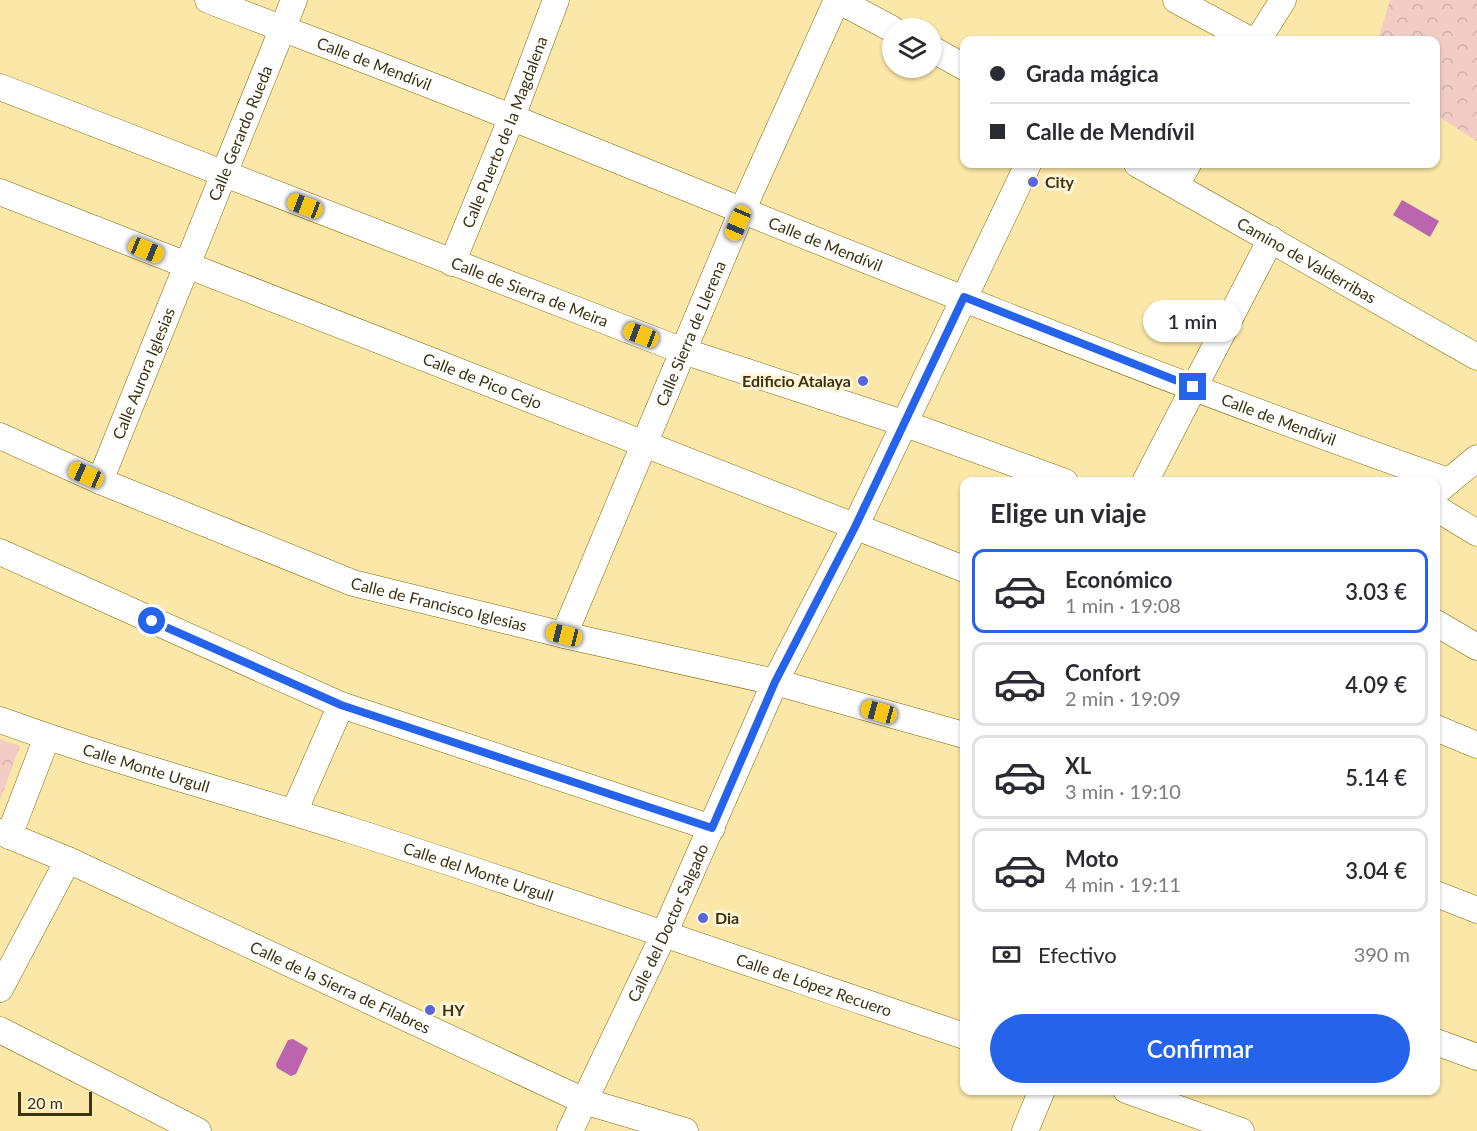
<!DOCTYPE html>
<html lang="es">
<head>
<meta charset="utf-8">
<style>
  :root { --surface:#fff; --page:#f2f2f3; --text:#2b2b33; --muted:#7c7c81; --line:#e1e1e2; --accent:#2563eb }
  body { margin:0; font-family:Lato,sans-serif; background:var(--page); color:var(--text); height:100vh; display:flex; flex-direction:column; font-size:22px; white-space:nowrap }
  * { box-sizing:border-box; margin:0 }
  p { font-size:20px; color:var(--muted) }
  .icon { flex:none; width:33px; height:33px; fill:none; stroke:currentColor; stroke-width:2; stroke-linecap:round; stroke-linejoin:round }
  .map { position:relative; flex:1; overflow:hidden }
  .sheet { position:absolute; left:960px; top:477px; width:480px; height:618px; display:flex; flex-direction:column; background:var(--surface); border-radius:12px; box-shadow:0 2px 4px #0004 }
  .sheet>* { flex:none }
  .hud { position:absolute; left:960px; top:36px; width:480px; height:132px; border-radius:12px; box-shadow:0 2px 4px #0004; display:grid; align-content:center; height:132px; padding:0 30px; background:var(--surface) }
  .buttons { position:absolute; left:882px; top:18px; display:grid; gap:12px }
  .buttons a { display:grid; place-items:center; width:60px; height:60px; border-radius:50%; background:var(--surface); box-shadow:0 2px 4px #0004; font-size:30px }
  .scale { position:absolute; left:18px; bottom:15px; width:74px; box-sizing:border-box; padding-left:6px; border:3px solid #3d3311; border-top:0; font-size:16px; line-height:21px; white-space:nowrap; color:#3d3311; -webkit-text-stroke:4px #fff5d6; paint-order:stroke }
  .end { position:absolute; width:27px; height:27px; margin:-14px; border:8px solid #2563eb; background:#fff; box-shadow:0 0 0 3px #fff }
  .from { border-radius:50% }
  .bubble { position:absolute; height:42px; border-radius:21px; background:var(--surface); box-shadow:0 2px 4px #0004; font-size:20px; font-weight:600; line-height:42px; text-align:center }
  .car { position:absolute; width:18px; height:36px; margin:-18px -9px; border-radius:8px; box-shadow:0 0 4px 2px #0007; background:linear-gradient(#f5c518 24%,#345 0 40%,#f5c518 0 76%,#345 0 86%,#f5c518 0) }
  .hud b { display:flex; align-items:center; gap:21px; height:57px; font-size:22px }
  .hud b+b { border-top:2px solid var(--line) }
  .hud i { width:15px; height:15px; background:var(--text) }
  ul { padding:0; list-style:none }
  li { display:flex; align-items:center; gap:18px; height:84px; margin:0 12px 9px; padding:0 18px; border:3px solid var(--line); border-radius:12px }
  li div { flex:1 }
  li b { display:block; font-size:22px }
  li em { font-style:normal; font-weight:600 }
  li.current { border-color:var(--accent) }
  li>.icon { width:54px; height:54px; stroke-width:1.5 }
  h2 { padding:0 30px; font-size:27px; line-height:72px }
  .pay { display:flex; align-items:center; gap:15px; height:66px; padding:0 30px; font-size:22px }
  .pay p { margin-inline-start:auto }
  .button { display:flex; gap:12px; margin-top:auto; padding:12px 30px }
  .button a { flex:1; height:69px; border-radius:36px; background:var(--accent); color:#fff; font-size:24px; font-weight:600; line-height:69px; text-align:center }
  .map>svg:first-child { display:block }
  .park { fill:url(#park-crowns) }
  .water { fill:#bb65ae }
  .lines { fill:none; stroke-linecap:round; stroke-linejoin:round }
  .minor-casing { stroke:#826a0a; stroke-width:27 }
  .minor { stroke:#fff; stroke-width:26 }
  .route { stroke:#2563eb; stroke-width:8 }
  .poi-dot { fill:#5667dd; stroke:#fff5d6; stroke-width:2 }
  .labels { text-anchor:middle; stroke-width:6; stroke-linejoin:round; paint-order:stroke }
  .street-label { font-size:16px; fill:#3d3311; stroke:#fff5d6 }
  .poi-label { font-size:16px; font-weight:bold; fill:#3d3311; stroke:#fff5d6; text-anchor:start }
</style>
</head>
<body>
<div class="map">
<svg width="1477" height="1131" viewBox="0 0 1477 1131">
  <defs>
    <pattern id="park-crowns" width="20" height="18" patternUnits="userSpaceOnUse" patternTransform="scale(1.5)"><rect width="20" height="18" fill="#f3cdc5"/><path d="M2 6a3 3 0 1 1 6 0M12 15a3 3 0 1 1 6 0" fill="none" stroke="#d1b0a8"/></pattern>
  </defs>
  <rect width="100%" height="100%" fill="#fbe7a7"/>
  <!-- park -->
  <g class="park">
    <path d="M1390,0H1477V141L1436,115V40H1378Z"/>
    <path d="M0,739L20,746L0,800Z"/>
  </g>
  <!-- water -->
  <g class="water">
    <path d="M1402,200L1439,221L1430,237L1393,215Z"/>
    <path d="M293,1039L308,1048L296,1074L291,1076L277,1068L276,1064L288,1040Z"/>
  </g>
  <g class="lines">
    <!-- minor casing -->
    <g class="minor-casing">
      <g id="minor">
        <path id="s1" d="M208,0C309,39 412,77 513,118C822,243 1134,370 1448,481"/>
        <path d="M838,0L892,29"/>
        <path d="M1176,0L1250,40"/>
        <path d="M1258,40L1283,0"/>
        <path d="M932,49L964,67"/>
        <path id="s2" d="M0,87L683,351L903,423L1065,482"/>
        <path id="s3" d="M1137,164L1477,357"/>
        <path d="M1176,185L1188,164"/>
        <path id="s4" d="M0,192L964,569"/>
        <path id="s5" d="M452,263L512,117L556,0"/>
        <path id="s6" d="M0,436L100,481L353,583L564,635L775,682L964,735"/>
        <path id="s7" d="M100,481L294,0"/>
        <path d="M1145,482L1271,239"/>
        <path d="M1436,492L1477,458"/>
        <path d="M1436,508L1477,533"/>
        <path d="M0,552L341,705L712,828"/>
        <path d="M1436,623L1477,647"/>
        <path id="s8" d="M564,635L742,211L837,0"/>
        <path id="s9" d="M0,720C115,762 234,793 350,830C556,896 760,967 964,1036"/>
        <path d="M1436,728L1477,745"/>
        <path d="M294,812L341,705"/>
        <path id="s10" d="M0,832L68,860L584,1101L685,1131"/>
        <path d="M9,836L47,737"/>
        <path d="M1436,894L1477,910"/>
        <path d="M0,989L68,860"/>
        <path d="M0,1030L198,1131"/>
        <path d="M1436,1042L1477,1057"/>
        <path d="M1126,1090L1241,1131"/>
        <path id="s11" d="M570,1131L664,934L775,682L855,527L1028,164"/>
        <path d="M1025,1131L1042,1090"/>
      </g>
    </g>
    <!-- minor -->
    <use href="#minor" class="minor"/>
  </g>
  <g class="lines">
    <!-- route -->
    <path class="route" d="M152,621L341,705L712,828L775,682L855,527L964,297L1193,387"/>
  </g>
  <!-- markers -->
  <g class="poi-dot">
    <circle cx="1033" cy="182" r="6"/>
    <circle cx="863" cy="381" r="6"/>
    <circle cx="703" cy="918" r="6"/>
    <circle cx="430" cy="1010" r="6"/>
  </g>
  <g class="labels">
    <!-- street labels -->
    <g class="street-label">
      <text dy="6" stroke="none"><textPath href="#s1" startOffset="178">Calle de Mendívil</textPath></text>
      <text dy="6" stroke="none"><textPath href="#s5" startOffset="141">Calle Puerto de la Magdalena</textPath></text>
      <text dy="6" stroke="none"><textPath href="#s7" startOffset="375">Calle Gerardo Rueda</textPath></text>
      <text dy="6" stroke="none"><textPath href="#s1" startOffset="664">Calle de Mendívil</textPath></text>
      <text dy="6" stroke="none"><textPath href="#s3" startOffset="195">Camino de Valderribas</textPath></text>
      <text dy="6" stroke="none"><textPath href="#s2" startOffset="568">Calle de Sierra de Meira</textPath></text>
      <text dy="6" stroke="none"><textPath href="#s8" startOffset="327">Calle Sierra de Llerena</textPath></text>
      <text dy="6" stroke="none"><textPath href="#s7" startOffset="116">Calle Aurora Iglesias</textPath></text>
      <text dy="6" stroke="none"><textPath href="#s4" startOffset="518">Calle de Pico Cejo</textPath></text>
      <text dy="6" stroke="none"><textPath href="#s1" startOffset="1150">Calle de Mendívil</textPath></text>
      <text dy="6" stroke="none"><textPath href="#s6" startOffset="471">Calle de Francisco Iglesias</textPath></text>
      <text dy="6" stroke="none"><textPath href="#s9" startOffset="154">Calle Monte Urgull</textPath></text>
      <text dy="6" stroke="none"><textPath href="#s9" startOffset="502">Calle del Monte Urgull</textPath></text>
      <text dy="6" stroke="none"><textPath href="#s11" startOffset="230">Calle del Doctor Salgado</textPath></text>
      <text dy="6" stroke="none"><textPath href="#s9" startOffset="856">Calle de López Recuero</textPath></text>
      <text dy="6" stroke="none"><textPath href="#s10" startOffset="374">Calle de la Sierra de Filabres</textPath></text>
    </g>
    <!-- poi labels -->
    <g class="poi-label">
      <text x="1045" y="188">City</text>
      <text x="851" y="387" text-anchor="end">Edificio Atalaya</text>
      <text x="715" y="924">Dia</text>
      <text x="442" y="1016">HY</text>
    </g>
  </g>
</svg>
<div class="buttons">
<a><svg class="icon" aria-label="layers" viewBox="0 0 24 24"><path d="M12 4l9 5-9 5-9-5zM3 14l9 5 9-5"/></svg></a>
</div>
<div class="scale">20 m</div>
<i class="end from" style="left:152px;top:621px"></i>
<i class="end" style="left:1193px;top:387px"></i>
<div class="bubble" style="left:1143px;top:300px;width:99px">1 min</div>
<i class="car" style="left:305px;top:206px;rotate:291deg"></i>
<i class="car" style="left:738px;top:223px;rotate:203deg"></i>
<i class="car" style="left:146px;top:250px;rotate:112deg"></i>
<i class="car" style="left:641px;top:335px;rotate:291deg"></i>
<i class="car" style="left:86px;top:475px;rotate:294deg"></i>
<i class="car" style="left:564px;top:635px;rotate:284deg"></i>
<i class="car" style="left:879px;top:712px;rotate:285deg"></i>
<div class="hud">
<b><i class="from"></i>Grada mágica</b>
<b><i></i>Calle de Mendívil</b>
</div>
<section class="sheet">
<h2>Elige un viaje</h2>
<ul>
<li class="current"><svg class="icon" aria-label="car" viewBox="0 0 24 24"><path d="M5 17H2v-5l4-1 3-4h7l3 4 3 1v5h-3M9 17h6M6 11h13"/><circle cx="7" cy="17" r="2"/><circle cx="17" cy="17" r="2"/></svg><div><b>Económico</b><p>1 min · 19:08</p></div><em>3.03 €</em></li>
<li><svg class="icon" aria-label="car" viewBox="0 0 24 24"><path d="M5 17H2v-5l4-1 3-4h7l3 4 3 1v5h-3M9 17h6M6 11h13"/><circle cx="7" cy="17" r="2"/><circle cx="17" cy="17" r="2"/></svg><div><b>Confort</b><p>2 min · 19:09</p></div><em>4.09 €</em></li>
<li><svg class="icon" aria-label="car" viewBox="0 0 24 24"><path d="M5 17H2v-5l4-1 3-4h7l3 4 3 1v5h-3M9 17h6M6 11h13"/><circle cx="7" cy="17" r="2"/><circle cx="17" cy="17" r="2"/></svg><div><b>XL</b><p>3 min · 19:10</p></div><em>5.14 €</em></li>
<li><svg class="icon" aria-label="car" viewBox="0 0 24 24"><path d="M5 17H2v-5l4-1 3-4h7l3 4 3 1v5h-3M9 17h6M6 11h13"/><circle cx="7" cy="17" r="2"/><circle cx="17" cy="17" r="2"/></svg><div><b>Moto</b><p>4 min · 19:11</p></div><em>3.04 €</em></li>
</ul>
<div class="pay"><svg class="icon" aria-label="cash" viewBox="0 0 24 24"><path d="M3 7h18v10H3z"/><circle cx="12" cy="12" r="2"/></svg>Efectivo<p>390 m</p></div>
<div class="button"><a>Confirmar</a></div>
</section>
</div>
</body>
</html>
